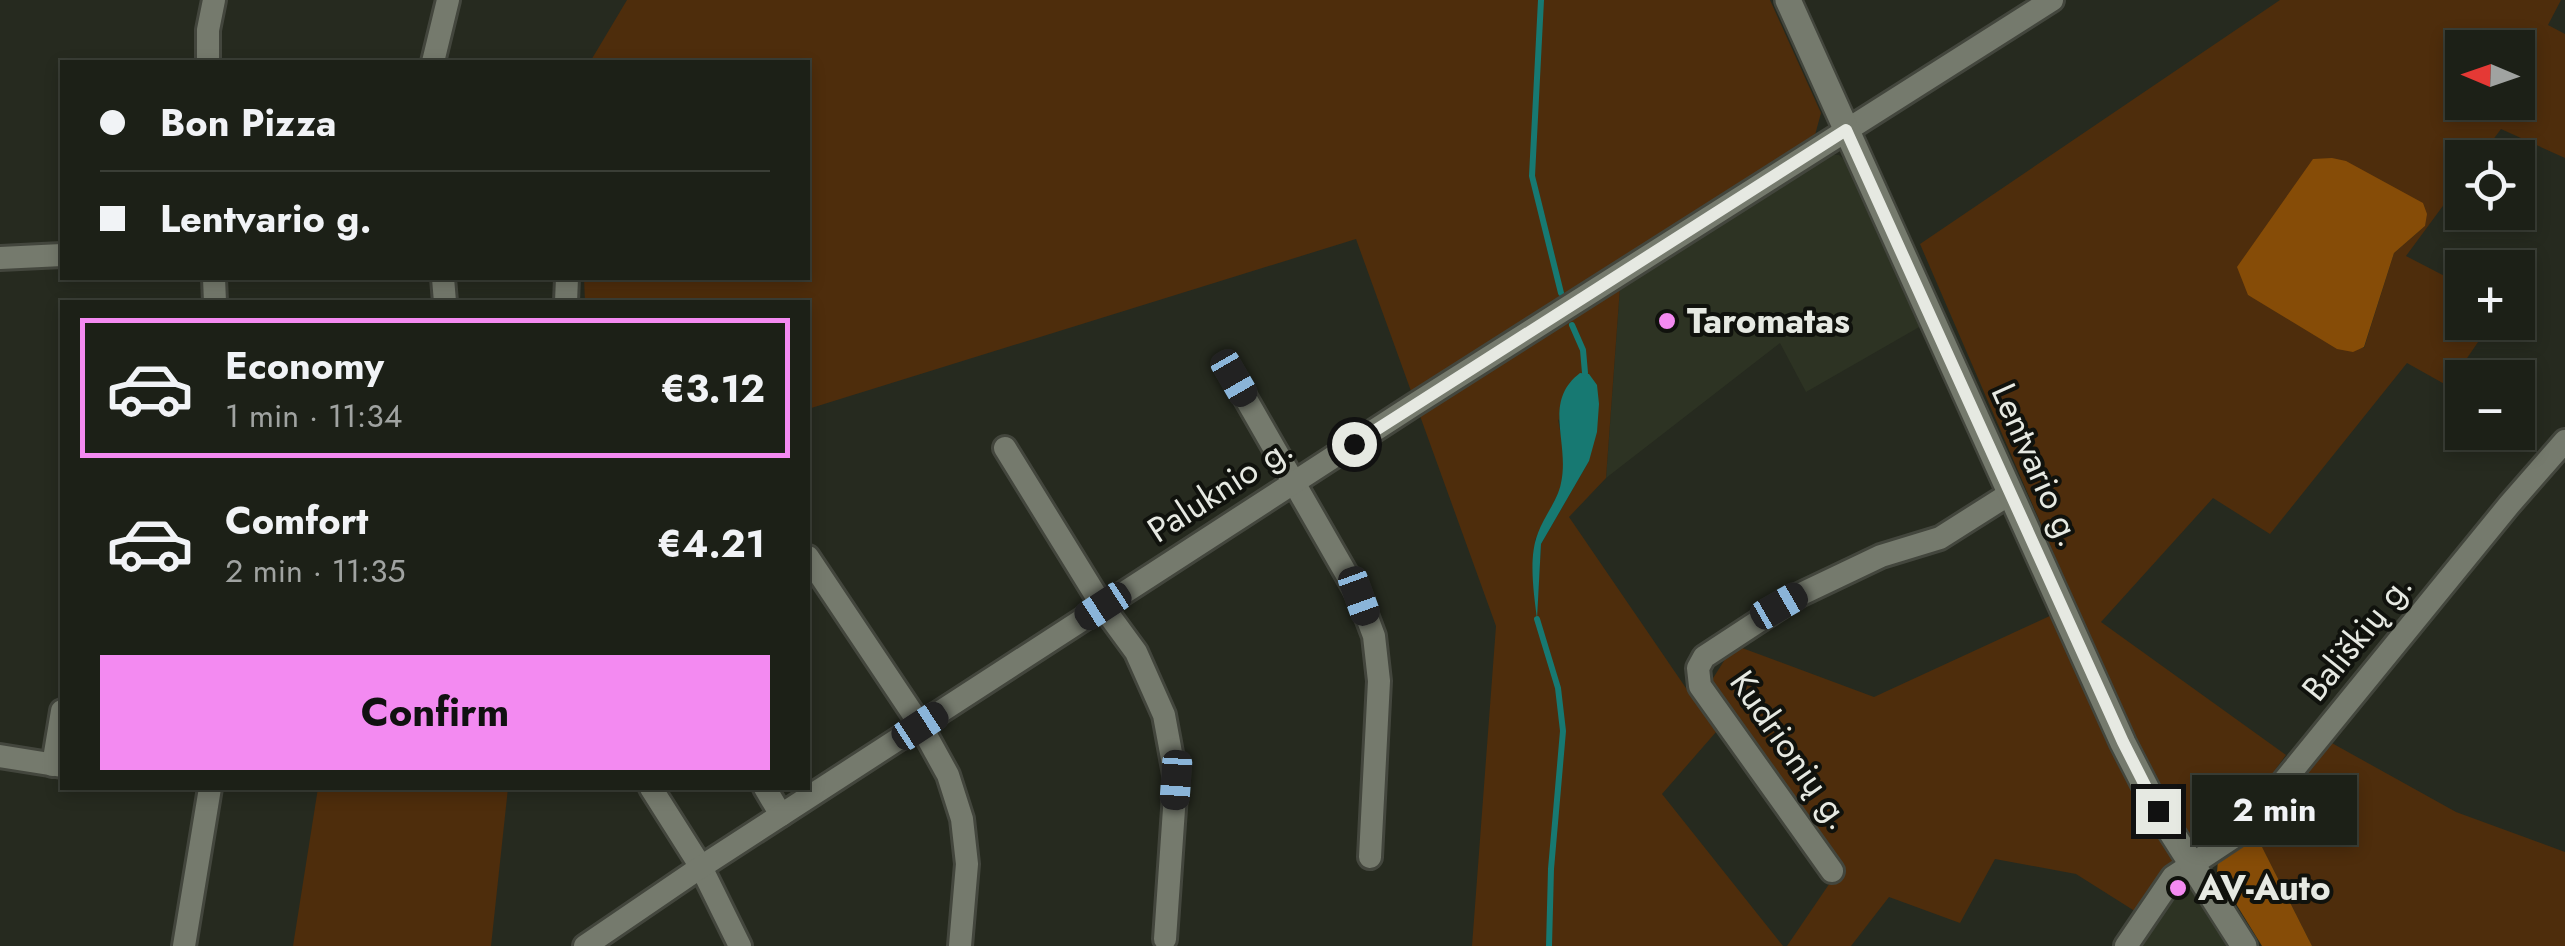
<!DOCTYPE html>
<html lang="en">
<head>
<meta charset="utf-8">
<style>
  :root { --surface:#1c2017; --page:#252820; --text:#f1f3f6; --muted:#a0a3a1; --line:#3a3e36; --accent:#f38af1 }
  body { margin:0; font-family:Jost,sans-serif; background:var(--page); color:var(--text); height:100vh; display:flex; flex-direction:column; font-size:38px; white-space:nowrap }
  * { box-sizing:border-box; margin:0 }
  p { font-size:32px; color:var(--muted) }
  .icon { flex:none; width:55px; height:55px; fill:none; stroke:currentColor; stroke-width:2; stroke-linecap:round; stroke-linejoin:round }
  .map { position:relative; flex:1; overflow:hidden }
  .details { position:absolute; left:60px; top:300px; width:750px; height:490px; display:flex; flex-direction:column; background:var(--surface); border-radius:0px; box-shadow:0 5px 15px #0003,0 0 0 2px var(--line) }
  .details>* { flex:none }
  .banner { position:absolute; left:60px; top:60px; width:750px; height:220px; border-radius:0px; box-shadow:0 5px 15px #0003,0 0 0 2px var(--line); display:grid; align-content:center; height:220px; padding:0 40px; background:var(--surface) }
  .needle { width:65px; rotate:272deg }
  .tools { position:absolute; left:2445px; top:30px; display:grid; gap:20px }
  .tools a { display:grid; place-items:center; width:90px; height:90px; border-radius:0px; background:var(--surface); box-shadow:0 5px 15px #0003,0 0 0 2px var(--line); font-size:50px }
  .end { position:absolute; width:45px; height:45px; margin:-22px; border:12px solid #e6e9e2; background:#111; box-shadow:0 0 0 5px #111 }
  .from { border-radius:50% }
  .bubble { position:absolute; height:70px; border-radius:0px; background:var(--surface); box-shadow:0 5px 15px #0003,0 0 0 2px var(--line); font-size:32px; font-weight:700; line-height:70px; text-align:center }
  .car { position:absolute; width:30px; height:60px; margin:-30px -15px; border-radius:12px; box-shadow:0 0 8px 2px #0007; background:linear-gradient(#222 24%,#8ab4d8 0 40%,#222 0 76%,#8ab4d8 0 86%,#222 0) }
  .banner b { display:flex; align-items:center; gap:35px; height:95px; font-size:38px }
  .banner b+b { border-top:2px solid var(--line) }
  .banner i { width:25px; height:25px; background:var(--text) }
  ul { padding:18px 0 0; list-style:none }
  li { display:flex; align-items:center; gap:30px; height:140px; margin:0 20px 15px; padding:0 20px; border:5px solid transparent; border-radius:0px }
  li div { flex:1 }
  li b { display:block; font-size:38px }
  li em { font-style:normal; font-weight:700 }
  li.current { border-color:var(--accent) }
  li>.icon { width:90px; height:90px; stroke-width:1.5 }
  .action { display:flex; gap:20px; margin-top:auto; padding:20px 40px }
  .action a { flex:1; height:115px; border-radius:0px; background:var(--accent); color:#111; font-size:40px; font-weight:700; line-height:115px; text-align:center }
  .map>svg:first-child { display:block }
  .built { fill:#2d3323 }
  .green { fill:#4e2d0c; fill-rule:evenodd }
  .forest { fill:#864c07 }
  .water { fill:#177972 }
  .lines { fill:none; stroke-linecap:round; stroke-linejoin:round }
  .stream { stroke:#177972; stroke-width:6 }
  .street-casing { stroke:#43463d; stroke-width:28 }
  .secondary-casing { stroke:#43463d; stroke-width:30 }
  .street { stroke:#757a6d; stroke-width:22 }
  .secondary { stroke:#757a6d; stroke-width:25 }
  .route { stroke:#e6e9e2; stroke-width:12 }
  .poi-dot { fill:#f38af1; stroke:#10120d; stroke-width:4 }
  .labels { text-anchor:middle; stroke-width:8; stroke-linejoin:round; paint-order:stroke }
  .poi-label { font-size:35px; font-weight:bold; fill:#e6e9e2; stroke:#10120d; text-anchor:start }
  .street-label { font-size:35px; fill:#e6e9e2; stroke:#10120d }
</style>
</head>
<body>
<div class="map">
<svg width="2565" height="946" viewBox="0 0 2565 946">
  <rect width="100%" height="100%" fill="#262a1f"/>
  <!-- built -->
  <g class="built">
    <path d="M1828,155H1839L1848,163L1921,326L1806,392L1780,343L1606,478L1620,287Z"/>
    <path d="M2180,861L2232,946H2126Z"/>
  </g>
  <!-- green -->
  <g class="green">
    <path d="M627,0H1770L1821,113L1815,135L1610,270L1620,287L1606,478L1569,517L1716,732L1662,794L1783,946H1472L1496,626L1356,239L808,409V302H585L584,278H808V62H590ZM1558,419L1589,461L1541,544L1537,611L1535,540L1561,488L1565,458Z"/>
    <path d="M2280,0H2561L2548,25L2565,34V158L2501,129L2480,157L2462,158V180L2406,256L2462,285V322L2491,323L2448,386L2407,363L2270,534L2213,498L2101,622L2286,755C2266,781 2226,851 2188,837L2121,709L1920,244ZM2462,48H2518V102H2462ZM2425,226L2394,253L2364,348L2248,295Z"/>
    <path d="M2054,614L2108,743L2180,861L2141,915L2076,874L1995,859L1960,923L1889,897L1851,946H1787L1838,871L1710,683L1734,645L1874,697Z"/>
    <path d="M2330,742L2456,812L2565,852V946H2312L2254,831Z"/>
    <path d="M318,788H508L491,946H293Z"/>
  </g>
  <!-- forest -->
  <g class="forest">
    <path d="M2332,158L2346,161L2423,203L2427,214L2425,226L2394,253L2364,347L2353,352L2337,349L2248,295L2237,267L2313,159Z"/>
    <path d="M2254,831L2312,946H2262L2217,873L2218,859Z"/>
  </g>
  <!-- water -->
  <path class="water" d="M1580,373L1589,374L1597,385L1599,404L1597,432L1589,461L1541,544L1537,619C1534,593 1528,558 1538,533C1544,516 1558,500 1561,483C1570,442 1542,402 1580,373Z"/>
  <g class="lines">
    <!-- stream -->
    <g class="stream">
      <path d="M1541,0L1532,176L1561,293"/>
      <path d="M1572,325L1583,350L1585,373"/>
      <path d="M1537,619L1558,688L1563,731L1551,869L1549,946"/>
    </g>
    <!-- street casing -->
    <g class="street-casing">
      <g id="street">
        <path d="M208,62V30L214,0"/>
        <path d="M433,62L448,0"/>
        <path d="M0,258L62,255"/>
        <path d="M214,278L215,302"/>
        <path d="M443,278L445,302"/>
        <path d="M566,302L567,278"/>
        <path d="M1234,378L1359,596L1374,636L1379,681L1370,857"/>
        <path d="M1005,448L1103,607L1136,652L1164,715L1176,780L1165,939"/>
        <path d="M808,557L921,726L948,775L962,819L967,864L960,946"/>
        <path d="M0,756L62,766"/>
        <path d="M53,765L62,711"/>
        <path d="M651,788L701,867L740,946"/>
        <path d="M765,788L781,815"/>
        <path d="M1832,871L1700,686L1698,668L1704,657L1797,596L1881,556L1940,538L2011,493"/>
        <path d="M184,946L210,788"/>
        <path d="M585,946L701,867L1412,406L2052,0"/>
        <path d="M2126,946L2173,877L2244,830L2509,505L2565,441"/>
      </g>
    </g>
    <!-- secondary casing -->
    <g class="secondary-casing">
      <path id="secondary" d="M1788,0L2123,743L2158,811L2244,946"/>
    </g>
    <!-- street -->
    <use href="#street" class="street"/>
    <!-- secondary -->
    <use href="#secondary" class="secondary"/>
  </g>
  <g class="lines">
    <!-- route -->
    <path class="route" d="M1354,444L1846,130L2123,742L2158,811"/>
  </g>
  <!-- markers -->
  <g class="poi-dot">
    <circle cx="1667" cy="321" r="10"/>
    <circle cx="2178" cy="888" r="10"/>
  </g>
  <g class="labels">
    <!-- poi labels -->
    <g class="poi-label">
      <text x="1687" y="333">Taromatas</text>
      <text x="2198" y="900">AV-Auto</text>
    </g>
    <!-- street labels -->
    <g class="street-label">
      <text transform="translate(2037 465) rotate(66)" y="12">Lentvario g.</text>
      <text transform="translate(1220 489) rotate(-33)" y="12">Paluknio g.</text>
      <text transform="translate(2357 637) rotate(-51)" y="12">Bališkių g.</text>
      <text transform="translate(1791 750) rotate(55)" y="12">Kudrionių g.</text>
    </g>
  </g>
</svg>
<div class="tools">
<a><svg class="needle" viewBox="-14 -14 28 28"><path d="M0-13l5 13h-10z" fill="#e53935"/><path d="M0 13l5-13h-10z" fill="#a0a3a1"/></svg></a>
<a><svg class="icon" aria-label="locate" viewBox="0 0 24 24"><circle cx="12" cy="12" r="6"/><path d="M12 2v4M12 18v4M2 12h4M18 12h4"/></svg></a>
<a>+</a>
<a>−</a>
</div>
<i class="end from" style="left:1354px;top:444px"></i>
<i class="end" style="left:2158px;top:811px"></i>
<div class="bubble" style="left:2192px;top:775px;width:165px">2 min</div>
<i class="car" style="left:1234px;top:378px;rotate:150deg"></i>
<i class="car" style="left:1359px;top:596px;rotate:160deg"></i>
<i class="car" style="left:1103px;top:606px;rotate:237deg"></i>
<i class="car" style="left:1779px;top:606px;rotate:60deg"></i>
<i class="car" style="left:920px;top:726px;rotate:57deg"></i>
<i class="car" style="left:1176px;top:780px;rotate:184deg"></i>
<div class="banner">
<b><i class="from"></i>Bon Pizza</b>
<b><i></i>Lentvario g.</b>
</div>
<section class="details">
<ul>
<li class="current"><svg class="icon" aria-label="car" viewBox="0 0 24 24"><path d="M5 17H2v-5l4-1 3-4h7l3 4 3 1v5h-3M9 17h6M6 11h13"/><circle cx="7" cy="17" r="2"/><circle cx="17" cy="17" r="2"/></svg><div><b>Economy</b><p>1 min · 11:34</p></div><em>€3.12</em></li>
<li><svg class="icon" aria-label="car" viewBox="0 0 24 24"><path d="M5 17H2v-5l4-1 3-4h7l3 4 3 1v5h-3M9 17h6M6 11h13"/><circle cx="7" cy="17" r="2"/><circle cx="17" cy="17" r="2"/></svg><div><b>Comfort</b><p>2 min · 11:35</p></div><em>€4.21</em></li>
</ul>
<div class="action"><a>Confirm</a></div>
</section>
</div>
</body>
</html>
